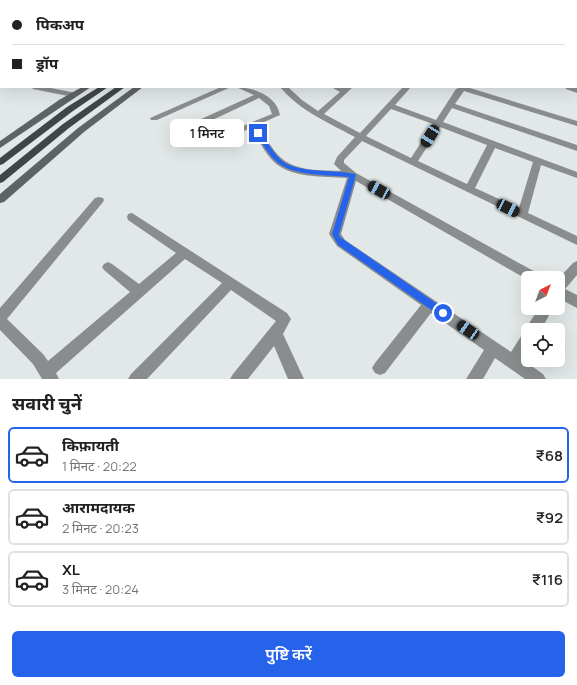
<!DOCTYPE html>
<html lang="hi">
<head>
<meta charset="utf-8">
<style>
  :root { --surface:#fff; --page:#f6f6f6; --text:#222; --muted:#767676; --line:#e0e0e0; --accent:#2563eb }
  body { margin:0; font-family:Manrope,"Noto Sans Devanagari",sans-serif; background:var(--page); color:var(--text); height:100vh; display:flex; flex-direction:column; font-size:15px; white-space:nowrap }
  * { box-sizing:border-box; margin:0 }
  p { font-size:13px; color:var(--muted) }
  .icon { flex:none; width:22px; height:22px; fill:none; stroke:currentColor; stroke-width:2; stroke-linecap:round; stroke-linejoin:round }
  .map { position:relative; height:379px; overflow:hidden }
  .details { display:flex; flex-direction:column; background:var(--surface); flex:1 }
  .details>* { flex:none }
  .top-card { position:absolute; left:0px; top:0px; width:577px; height:88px; box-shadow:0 4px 16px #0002; display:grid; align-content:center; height:88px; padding:0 12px; background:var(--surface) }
  .needle { width:26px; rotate:41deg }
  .tools { position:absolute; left:521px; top:271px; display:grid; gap:8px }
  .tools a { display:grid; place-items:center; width:44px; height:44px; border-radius:6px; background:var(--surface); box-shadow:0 4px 16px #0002; font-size:20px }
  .end { position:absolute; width:18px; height:18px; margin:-9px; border:5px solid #2563eb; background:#fff; box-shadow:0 0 0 2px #fff }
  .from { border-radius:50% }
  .bubble { position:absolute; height:28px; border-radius:6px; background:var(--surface); box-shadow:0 4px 16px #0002; font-size:13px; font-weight:600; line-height:28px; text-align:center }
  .car { position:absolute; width:12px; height:24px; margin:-12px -6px; border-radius:5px; box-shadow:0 0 3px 1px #0007; background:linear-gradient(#222 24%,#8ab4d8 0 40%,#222 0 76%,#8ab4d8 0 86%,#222 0) }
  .top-card b { display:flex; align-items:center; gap:14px; height:38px; font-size:15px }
  .top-card b+b { border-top:1px solid var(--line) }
  .top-card i { width:10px; height:10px; background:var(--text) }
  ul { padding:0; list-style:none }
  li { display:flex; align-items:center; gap:12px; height:56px; margin:0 8px 6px; padding:0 4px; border:2px solid var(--line); border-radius:6px }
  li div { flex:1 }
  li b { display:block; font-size:15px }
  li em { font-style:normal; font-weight:600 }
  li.current { border-color:var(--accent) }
  li>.icon { width:36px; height:36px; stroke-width:1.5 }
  h2 { padding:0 12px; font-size:18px; line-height:48px }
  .primary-button { display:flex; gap:8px; margin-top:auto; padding:8px 12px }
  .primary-button a { flex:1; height:46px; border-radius:6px; background:var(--accent); color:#fff; font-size:16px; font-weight:600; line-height:46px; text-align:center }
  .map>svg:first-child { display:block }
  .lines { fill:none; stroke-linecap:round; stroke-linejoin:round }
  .street { fill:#8a8d8e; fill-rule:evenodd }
  .secondary { fill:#5e6364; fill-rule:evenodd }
  .primary { fill:#404546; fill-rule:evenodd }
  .rail-casing { stroke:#7c8180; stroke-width:2.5 }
  .rail { stroke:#e1e8e7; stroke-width:1.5; stroke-dasharray:4.5; stroke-linecap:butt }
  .secondary-bridge { stroke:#5e6364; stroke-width:5 }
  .route { fill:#2563eb }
</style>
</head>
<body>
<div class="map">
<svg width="577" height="379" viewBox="0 0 577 379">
  <rect width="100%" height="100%" fill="#e1e8e7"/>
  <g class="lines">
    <!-- street -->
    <g class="street">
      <path d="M3,0H10L3,1Z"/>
      <path d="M23,0H30L23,1Z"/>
      <path d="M48,0H55L48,1Z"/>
      <rect x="133" y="0" width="8" height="1"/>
      <rect x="192" y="0" width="9" height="1"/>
      <path d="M332,0H338L332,1Z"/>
      <rect x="458" y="0" width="7" height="1"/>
      <rect x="0" y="8" width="1" height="2"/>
      <rect x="0" y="16" width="1" height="4"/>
      <rect x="0" y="47" width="1" height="4"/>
      <rect x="576" y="69" width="1" height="5"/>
      <rect x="0" y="77" width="1" height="4"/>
      <path d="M32,87H46L76,93L77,95L73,97L33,89Z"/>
      <path d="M221,87H231L157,120H151L150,118Z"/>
      <path d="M236,87C253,87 277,96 280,115L224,140L217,138L198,126L197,124L199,120L254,95ZM259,98L269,106L272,114L223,134L206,123Z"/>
      <path d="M280,87H288L302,100L318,111L340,92L331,87H353L324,114L360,133L403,87H411L395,105L436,120L456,89L461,87H471L470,88L577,121V126L464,91L455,104L577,145V151L452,108L443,122L577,172V178L541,165L528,213L577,236V245L362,141L344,160V163L356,173L539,274L541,278H528V280L356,181L341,234L345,240L511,352L523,333L527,332L528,325L539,308H553L541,330H528V351L523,360L543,374L546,379H525L495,358L483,379H466L484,350L431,313L385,373L380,375L375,373L372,368L375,363L421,305L337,246L329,234L347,178C324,176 291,179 273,161C265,153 260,142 254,133L258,130L261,131C267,139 272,149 279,156C295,172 321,170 341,171L334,164L337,157L355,137C329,123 300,111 280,87ZM391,109L433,124L411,158L366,136ZM440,127L487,145L467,184L418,161ZM495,148L533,162L519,208L475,188Z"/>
      <path d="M565,87L577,88V93L566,89Z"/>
      <path d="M99,197L103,198L104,200L103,202L7,319L43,354L48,361L130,292L104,270L102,267L104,264L108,262L112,264L139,284L176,253L128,220L127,217L128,214L132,213L287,313L291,319L283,334L304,379H288L274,346L248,379H230L233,374L276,321L231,290L147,379H128L131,374L222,283L185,259L56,373L59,379H42L33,364L0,330V308L95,198Z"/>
      <path d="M577,261V275L565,289L577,295V308L558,298V279L573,263Z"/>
    </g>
    <!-- secondary -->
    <g class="secondary">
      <path d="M233,0H238L233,1Z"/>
      <path d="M265,0H271L265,1Z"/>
      <rect x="366" y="0" width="14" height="1"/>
      <rect x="576" y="20" width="1" height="4"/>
      <rect x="576" y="55" width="1" height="4"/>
      <path d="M82,87H91L0,148V141L59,100Z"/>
      <path d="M134,87H143L84,132L4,202L0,203V194L78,128Z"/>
    </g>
    <!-- primary -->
    <g class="primary">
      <path d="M242,0H248L242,1Z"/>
      <path d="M254,0H259L254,1Z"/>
      <path d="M99,87H108L73,111L3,164L0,165V158L67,107Z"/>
      <path d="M116,87H125L69,128L3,182L0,183V175L63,124Z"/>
    </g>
    <!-- rail casing -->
    <g class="rail-casing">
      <g id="rail">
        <path d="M67,1L69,0"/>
        <path d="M78,1L81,0"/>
      </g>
    </g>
    <!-- rail -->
    <use href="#rail" class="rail"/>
    <!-- secondary-bridge -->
    <path class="secondary-bridge" d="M72,0L76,1"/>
  </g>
  <!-- route -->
  <path class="route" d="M256,131H260C266,140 272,151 280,159C295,174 334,169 355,174L356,175L339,234L340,237L446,310L447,313L446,316H440L338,245L332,234L349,177C329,175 292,176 277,162C268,155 262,142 255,133Z"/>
</svg>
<div class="tools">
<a><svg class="needle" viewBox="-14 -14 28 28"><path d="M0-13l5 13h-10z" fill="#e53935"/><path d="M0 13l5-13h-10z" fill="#767676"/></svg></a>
<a><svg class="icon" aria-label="locate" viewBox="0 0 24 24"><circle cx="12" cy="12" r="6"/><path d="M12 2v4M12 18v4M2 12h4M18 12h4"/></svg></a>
</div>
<i class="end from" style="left:443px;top:313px"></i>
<i class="end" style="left:258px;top:133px"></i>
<div class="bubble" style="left:170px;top:119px;width:74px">1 मिनट</div>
<i class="car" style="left:430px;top:136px;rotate:212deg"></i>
<i class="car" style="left:379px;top:190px;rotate:299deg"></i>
<i class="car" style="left:508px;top:208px;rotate:116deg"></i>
<i class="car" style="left:468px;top:330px;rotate:304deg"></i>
<div class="top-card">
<b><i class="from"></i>पिकअप</b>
<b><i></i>ड्रॉप</b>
</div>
</div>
<section class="details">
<h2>सवारी चुनें</h2>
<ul>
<li class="current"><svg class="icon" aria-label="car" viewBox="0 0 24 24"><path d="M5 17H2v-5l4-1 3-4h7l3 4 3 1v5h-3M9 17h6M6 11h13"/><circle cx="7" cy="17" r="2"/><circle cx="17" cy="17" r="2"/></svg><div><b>किफ़ायती</b><p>1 मिनट · 20:22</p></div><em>₹68</em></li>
<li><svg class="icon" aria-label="car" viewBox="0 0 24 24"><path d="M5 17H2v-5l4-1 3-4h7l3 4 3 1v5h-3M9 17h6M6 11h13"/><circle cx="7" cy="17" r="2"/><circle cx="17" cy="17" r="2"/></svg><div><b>आरामदायक</b><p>2 मिनट · 20:23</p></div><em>₹92</em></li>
<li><svg class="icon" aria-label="car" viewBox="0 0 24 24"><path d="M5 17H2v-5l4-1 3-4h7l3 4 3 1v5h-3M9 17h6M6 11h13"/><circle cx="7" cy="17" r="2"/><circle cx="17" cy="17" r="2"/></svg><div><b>XL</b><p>3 मिनट · 20:24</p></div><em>₹116</em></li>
</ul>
<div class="primary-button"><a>पुष्टि करें</a></div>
</section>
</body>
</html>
